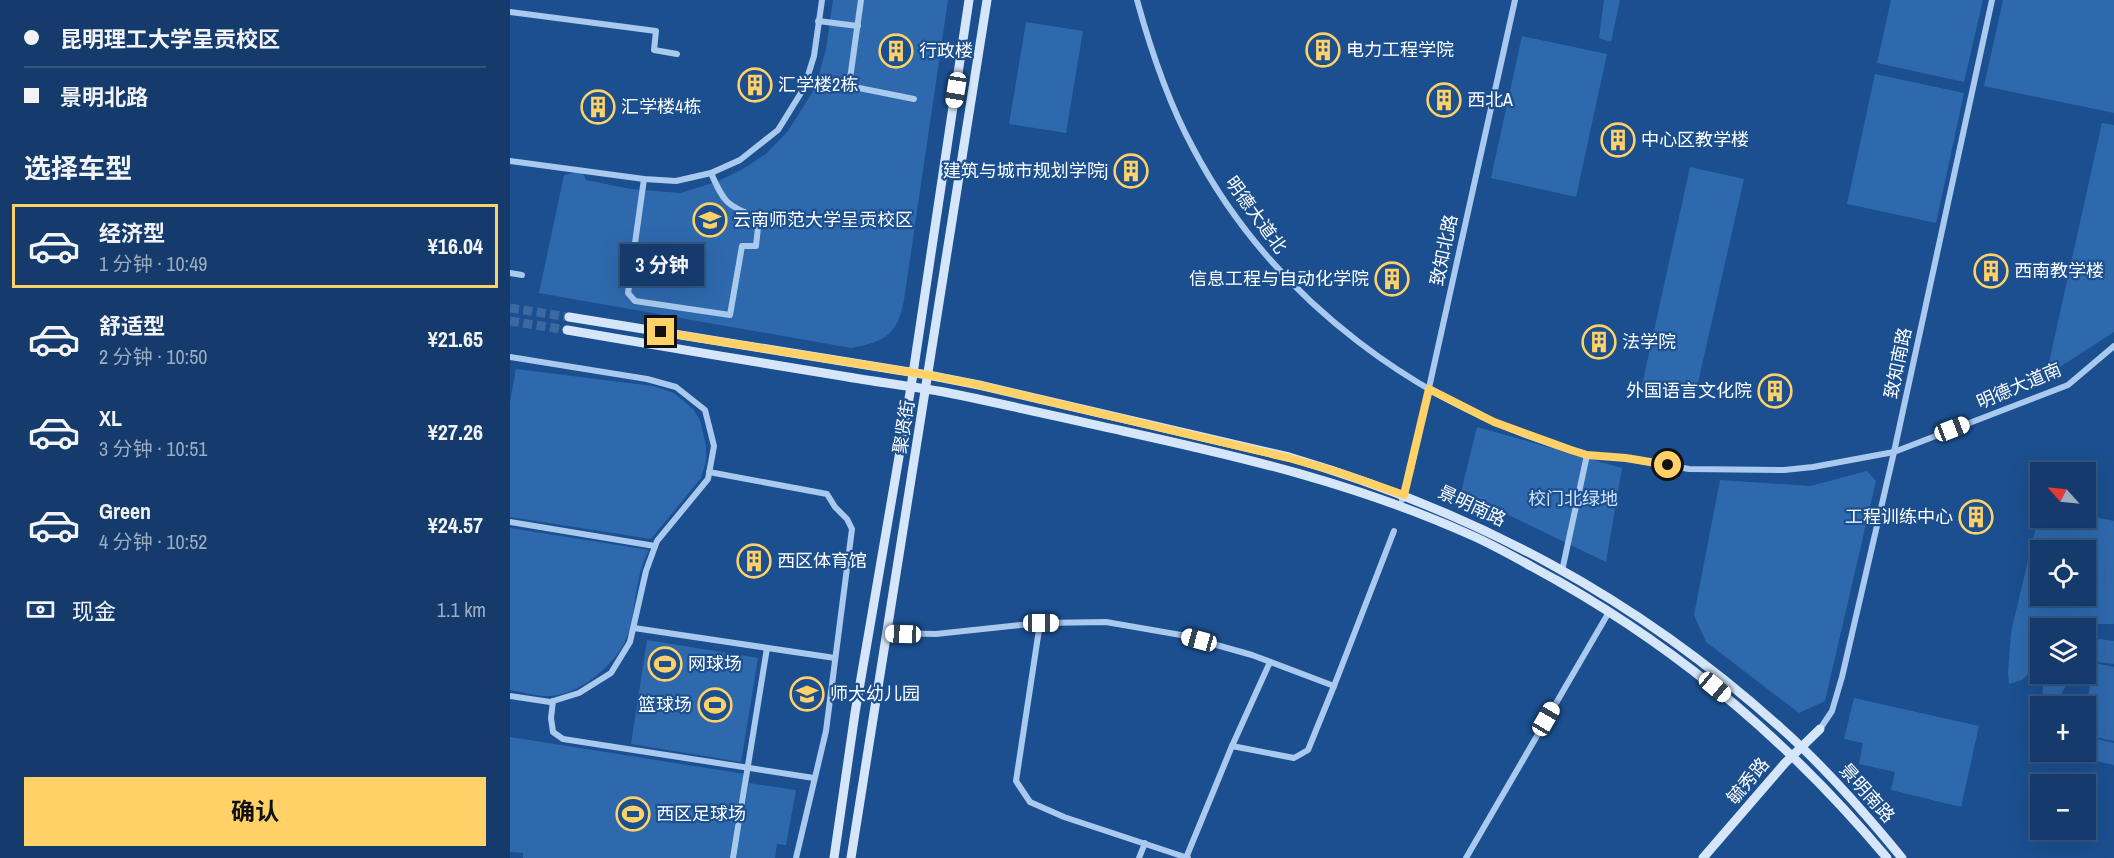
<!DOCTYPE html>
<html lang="zh">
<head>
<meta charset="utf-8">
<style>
  :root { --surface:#143b6b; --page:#1d4271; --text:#f1f3f6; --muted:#9dadc1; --line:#33557e; --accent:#ffd166 }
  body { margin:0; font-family:"Archivo Narrow","Noto Sans SC",sans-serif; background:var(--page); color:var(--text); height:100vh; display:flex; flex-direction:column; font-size:22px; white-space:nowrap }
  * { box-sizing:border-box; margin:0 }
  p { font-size:20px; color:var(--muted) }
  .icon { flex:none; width:33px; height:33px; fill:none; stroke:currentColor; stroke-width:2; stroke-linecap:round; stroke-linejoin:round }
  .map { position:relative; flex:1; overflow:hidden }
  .sheet { display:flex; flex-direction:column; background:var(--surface); width:510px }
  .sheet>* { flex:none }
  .banner { display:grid; align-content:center; height:132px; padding:0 24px; background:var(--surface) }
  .needle { width:39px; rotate:297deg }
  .buttons { position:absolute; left:1520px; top:462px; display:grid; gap:12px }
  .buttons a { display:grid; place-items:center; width:66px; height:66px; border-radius:0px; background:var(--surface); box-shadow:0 6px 24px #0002,0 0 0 2px var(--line); font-size:30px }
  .end { position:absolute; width:27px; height:27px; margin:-14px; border:8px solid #ffd166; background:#111; box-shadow:0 0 0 3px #111 }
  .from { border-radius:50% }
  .bubble { position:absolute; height:42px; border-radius:0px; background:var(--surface); box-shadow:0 6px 24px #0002,0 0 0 2px var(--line); font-size:20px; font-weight:700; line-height:42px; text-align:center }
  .car { position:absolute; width:18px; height:36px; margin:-18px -9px; border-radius:8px; box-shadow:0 0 4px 2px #0007; background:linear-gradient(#fff 24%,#345 0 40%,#fff 0 76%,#345 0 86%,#fff 0) }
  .banner b { display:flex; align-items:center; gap:21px; height:57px; font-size:22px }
  .banner b+b { border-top:2px solid var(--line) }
  .banner i { width:15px; height:15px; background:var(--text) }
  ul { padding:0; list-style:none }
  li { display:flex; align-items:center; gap:18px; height:84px; margin:0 12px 9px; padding:0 12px; border:3px solid transparent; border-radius:0px }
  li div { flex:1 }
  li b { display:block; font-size:22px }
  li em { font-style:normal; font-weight:700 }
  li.active { border-color:var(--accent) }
  li>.icon { width:54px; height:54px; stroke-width:1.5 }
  h2 { padding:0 24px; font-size:27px; line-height:72px }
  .pay { display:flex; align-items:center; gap:15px; height:66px; padding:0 24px; font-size:22px }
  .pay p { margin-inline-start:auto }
  .primary-button { display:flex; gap:12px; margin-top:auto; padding:12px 24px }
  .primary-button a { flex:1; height:69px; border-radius:0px; background:var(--accent); color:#111; font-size:24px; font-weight:700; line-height:69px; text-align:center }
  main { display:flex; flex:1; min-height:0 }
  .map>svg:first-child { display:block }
  .green { fill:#2e69ad; fill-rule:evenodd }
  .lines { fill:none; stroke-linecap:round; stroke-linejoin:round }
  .secondary-tunnel { stroke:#3d69a0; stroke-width:9; stroke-dasharray:9 4.5; stroke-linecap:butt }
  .street { stroke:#a9c9ee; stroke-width:6 }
  .secondary { stroke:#d6e6fa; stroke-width:9 }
  .route { stroke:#ffd166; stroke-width:8 }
  .labels { text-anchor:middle; stroke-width:4.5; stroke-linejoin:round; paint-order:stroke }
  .poi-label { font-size:18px; fill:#fff; stroke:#1b4f8f; text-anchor:start }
  .street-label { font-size:18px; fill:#fff; stroke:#1b4f8f }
  .park-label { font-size:18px; fill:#cfe3fa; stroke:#1b4f8f }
</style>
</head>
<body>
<main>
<section class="sheet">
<div class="banner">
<b><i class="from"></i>昆明理工大学呈贡校区</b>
<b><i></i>景明北路</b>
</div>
<h2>选择车型</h2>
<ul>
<li class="active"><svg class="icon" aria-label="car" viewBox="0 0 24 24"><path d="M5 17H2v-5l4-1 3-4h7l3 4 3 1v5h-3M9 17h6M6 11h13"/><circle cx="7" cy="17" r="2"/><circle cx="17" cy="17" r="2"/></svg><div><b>经济型</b><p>1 分钟 · 10:49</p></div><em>¥16.04</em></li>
<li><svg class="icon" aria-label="car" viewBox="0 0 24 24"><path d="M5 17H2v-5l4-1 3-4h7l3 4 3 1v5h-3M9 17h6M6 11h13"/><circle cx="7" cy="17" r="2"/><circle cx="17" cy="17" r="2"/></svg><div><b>舒适型</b><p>2 分钟 · 10:50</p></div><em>¥21.65</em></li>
<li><svg class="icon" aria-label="car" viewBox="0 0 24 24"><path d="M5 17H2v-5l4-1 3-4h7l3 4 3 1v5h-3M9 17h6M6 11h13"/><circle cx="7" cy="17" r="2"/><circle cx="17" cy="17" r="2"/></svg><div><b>XL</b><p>3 分钟 · 10:51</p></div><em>¥27.26</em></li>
<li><svg class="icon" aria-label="car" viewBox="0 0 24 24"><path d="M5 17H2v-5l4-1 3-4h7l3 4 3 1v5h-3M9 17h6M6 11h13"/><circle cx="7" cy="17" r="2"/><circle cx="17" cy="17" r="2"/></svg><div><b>Green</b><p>4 分钟 · 10:52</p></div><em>¥24.57</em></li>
</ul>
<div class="pay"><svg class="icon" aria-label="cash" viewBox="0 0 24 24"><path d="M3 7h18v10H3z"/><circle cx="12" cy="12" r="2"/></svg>现金<p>1.1 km</p></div>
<div class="primary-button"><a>确认</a></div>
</section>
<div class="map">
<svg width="1604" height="858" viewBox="0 0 1604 858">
  <rect width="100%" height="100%" fill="#1b4f8f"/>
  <!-- green -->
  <g class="green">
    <path d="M323,0H438L394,300C388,334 375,342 341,348L29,293L54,175L72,171L76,180L121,189L170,193L206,182L231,170L256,154L278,131L305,88L316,49Z"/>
    <path d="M1094,0H1110L1101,42L1089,38Z"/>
    <path d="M1381,0H1473L1454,82L1367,63Z"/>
    <path d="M1493,0H1604V113L1474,86Z"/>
    <path d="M516,22L573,31L556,133L499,124Z"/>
    <path d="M1012,36L1097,54L1066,197L981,178Z"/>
    <path d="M1365,74L1454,93L1426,223L1337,204Z"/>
    <path d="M1592,123L1604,125V332L1536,376Z"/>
    <path d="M1180,167L1234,179L1185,396L1132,385Z"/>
    <path d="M6,369L143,386L164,393L183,409L190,420L196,446V461L191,478L141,539L0,517V402Z"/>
    <path d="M967,427L1112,468L1096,562L951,492Z"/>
    <path d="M1357,471L1366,481L1315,701L1289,713L1196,642L1184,615L1210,480L1300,486Z"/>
    <path d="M1530,510V518H1575V515L1604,521V624H1583L1562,628H1530V654L1518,674L1512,680L1499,684L1498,673L1501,632ZM1530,550H1575V596H1530Z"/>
    <path d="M0,528L139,550C128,569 127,591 123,612C122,621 120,631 116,639C105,665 70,694 41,696C29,697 13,692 0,690Z"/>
    <path d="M1590,639L1604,641V664L1587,662L1575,665V642Z"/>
    <path d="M137,640L248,658L231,762L121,744Z"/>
    <path d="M1585,663L1604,667V741L1575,735V711Z"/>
    <path d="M1538,674H1563L1552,692V706H1532L1533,685Z"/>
    <path d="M1344,698L1469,726L1451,807L1381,790L1385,772L1349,764L1353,743L1334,739Z"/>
    <path d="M1575,736L1604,743V765L1572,758L1559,752H1575Z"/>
    <path d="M0,737L235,774L221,858H13V853L0,852Z"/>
    <path d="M239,783L286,790L276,845L267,844L265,858H226Z"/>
  </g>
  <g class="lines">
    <!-- secondary-tunnel -->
    <g class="secondary-tunnel">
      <path d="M0,308L59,317"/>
      <path d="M0,321L57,330"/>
    </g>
    <!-- street -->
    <g class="street">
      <path d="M351,0L339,86L404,99"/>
      <path d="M627,0C641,51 658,102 683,148C763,300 912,410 1077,455L1052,571"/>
      <path d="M0,12L146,31L144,50L167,54"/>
      <path d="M308,21L348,26"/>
      <path d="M0,161L134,179L166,181L201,173L230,160L268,130L294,88L304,56L312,0"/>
      <path d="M134,179L118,293L125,301L220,315L232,246H246L249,218C217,205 215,205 201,173"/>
      <path d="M0,273L12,275"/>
      <path d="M0,357L137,379L166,387L195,410L204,446L198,479L147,541L136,571L120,642L101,673L69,693L40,702L0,696"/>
      <path d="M1077,455L1116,458L1179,469L1274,470L1303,467L1384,452L1558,385L1604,346"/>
      <path d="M199,472L317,494L325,507L337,519L342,529L316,731L286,858"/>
      <path d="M892,500L901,469L1005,0"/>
      <path d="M0,522L145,546"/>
      <path d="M530,623L506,781L520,802L554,817L678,858"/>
      <path d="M124,628L325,658"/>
      <path d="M376,633L426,634L530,623L596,622L671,635L742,655L824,686L798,750L784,758L722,746"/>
      <path d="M824,686L884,531"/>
      <path d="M43,701L41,718L43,732L53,739L304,778"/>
      <path d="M1310,729L1322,711L1332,677L1384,452L1482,0"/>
      <path d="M223,858L257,648"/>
      <path d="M629,858L635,843"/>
      <path d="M676,858L722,746L760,662"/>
      <path d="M956,858L1099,612"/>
    </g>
    <!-- secondary -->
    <g class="secondary">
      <path d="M59,317L418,375L469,385L779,457C966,512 1127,598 1272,729C1316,768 1355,813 1392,858"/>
      <path d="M57,330C149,346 240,361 332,376C366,382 400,386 434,392C494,404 553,418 613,431C736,458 848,484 963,536C992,549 1020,566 1048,581C1176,654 1282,745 1377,858"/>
      <path d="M324,858L345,713L401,387L459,0"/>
      <path d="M341,858L477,0"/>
      <path d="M1193,858L1275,763L1310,729"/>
    </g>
  </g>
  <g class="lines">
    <!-- route -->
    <path class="route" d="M151,332L418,375L469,385L779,458L828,472L894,495L919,389L984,422L1061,450L1077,455L1116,458L1158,465"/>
  </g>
  <!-- icons -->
  <defs>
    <g id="building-ring" transform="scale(1.725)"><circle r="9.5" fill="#1b4f8f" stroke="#ffd166" stroke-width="1.5"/><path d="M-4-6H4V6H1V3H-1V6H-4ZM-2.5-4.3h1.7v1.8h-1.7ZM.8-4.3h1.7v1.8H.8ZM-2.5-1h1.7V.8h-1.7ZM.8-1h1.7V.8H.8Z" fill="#ffd166"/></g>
    <g id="university-ring" transform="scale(1.725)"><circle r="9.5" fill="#1b4f8f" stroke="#ffd166" stroke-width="1.5"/><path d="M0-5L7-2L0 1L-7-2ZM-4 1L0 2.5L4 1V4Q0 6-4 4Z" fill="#ffd166"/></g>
    <g id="stadium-ring" transform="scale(1.725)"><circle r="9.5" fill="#1b4f8f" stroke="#ffd166" stroke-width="1.5"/><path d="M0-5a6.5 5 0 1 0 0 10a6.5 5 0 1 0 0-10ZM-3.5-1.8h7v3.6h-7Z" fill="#ffd166"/></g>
  </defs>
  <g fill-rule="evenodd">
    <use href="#building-ring" x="813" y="50"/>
    <use href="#building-ring" x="386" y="51"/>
    <use href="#building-ring" x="245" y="85"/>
    <use href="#building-ring" x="934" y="100"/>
    <use href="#building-ring" x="88" y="107"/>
    <use href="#building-ring" x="1108" y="140"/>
    <use href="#building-ring" x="621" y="171"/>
    <use href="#university-ring" x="200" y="220"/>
    <use href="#building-ring" x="1481" y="271"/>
    <use href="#building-ring" x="882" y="279"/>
    <use href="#building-ring" x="1089" y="342"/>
    <use href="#building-ring" x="1265" y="391"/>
    <use href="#building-ring" x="1466" y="517"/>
    <use href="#building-ring" x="244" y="561"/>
    <use href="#stadium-ring" x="155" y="664"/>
    <use href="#university-ring" x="297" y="694"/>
    <use href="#stadium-ring" x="205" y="705"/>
    <use href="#stadium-ring" x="123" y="814"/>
  </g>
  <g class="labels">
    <!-- poi labels -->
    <g class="poi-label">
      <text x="836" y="56">电力工程学院</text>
      <text x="409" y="57">行政楼</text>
      <text x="268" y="91">汇学楼2栋</text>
      <text x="957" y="106">西北A</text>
      <text x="111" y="113">汇学楼4栋</text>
      <text x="1131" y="146">中心区教学楼</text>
      <text x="598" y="177" text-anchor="end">建筑与城市规划学院j</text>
      <text x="223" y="226">云南师范大学呈贡校区</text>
      <text x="1504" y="277">西南教学楼</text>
      <text x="859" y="285" text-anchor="end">信息工程与自动化学院</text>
      <text x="1112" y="348">法学院</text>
      <text x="1242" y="397" text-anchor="end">外国语言文化院</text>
      <text x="1443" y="523" text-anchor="end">工程训练中心</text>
      <text x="267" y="567">西区体育馆</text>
      <text x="178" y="670">网球场</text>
      <text x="320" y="700">师大幼儿园</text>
      <text x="182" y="711" text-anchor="end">篮球场</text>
      <text x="146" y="820">西区足球场</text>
    </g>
    <!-- street labels -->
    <g class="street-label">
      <text transform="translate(746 215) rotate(54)" y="6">明德大道北</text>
      <text transform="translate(934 250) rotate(-78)" y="6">致知北路</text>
      <text transform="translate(1388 363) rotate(-78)" y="6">致知南路</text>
      <text transform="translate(1509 386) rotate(-23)" y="6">明德大道南</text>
      <text transform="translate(394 427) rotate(-81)" y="6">聚贤街</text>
      <text transform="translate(962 506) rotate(25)" y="6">景明南路</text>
      <text transform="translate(1238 781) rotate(-50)" y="6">毓秀路</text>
      <text transform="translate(1357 793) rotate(48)" y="6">景明南路</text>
    </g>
    <!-- park labels -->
    <g class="park-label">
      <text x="1063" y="505">校门北绿地</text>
    </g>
  </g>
</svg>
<div class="buttons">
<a><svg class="needle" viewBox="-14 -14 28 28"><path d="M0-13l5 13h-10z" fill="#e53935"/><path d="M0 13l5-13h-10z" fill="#9dadc1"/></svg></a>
<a><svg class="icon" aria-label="locate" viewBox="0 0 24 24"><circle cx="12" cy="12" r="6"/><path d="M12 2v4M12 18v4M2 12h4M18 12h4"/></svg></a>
<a><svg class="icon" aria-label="layers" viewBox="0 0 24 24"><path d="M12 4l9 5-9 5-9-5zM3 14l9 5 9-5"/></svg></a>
<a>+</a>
<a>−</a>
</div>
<i class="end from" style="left:1158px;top:465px"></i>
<i class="end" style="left:151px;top:332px"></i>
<div class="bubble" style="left:110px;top:244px;width:84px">3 分钟</div>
<i class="car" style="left:446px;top:90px;rotate:189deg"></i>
<i class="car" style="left:1442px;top:429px;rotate:69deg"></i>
<i class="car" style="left:531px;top:623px;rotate:90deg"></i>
<i class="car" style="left:393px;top:634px;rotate:272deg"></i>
<i class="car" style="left:689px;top:640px;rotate:285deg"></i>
<i class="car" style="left:1205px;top:687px;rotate:130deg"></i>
<i class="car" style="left:1036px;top:719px;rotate:30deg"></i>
</div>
</main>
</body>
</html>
